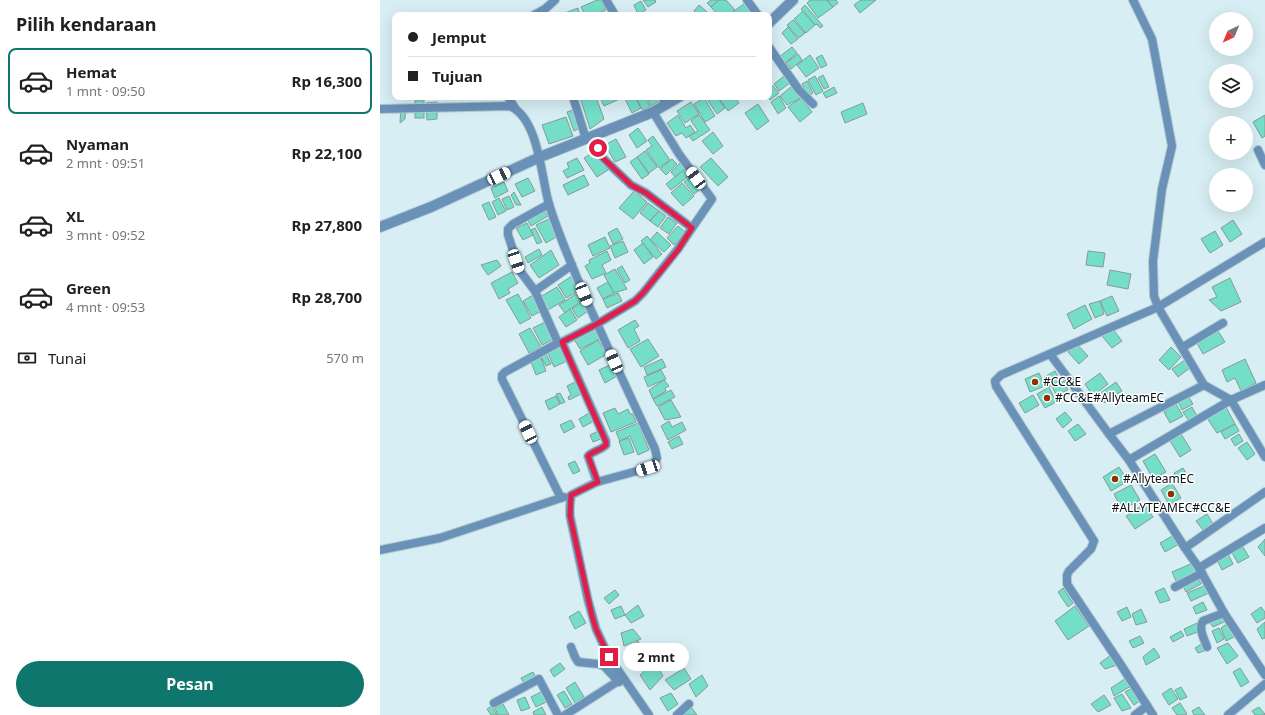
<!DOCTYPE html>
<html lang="id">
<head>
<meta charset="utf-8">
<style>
  :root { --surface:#fff; --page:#f6f6f6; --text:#202124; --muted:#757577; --line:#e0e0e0; --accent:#0f766e }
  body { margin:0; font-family:"Noto Sans",sans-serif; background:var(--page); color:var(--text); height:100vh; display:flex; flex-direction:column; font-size:15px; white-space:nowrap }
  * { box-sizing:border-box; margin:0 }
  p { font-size:13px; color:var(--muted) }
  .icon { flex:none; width:22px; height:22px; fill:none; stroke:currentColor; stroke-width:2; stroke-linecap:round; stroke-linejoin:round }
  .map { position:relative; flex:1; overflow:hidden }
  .side { display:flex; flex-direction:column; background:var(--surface); width:380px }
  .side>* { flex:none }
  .banner { position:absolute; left:12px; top:12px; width:380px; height:88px; border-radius:8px; box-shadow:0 4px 16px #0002; display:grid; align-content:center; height:88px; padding:0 16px; background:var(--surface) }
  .needle { width:26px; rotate:224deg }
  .controls { position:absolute; left:829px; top:12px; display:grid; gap:8px }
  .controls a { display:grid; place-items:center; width:44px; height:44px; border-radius:50%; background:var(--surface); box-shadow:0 4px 16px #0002; font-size:20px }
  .end { position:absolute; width:18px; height:18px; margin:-9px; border:5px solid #e11d48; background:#fff; box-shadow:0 0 0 2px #fff }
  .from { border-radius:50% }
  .bubble { position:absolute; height:28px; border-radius:14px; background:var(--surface); box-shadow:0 4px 16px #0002; font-size:13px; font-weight:700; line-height:28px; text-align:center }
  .car { position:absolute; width:12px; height:24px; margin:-12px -6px; border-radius:5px; box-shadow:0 0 3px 1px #0007; background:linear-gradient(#fff 24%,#345 0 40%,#fff 0 76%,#345 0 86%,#fff 0) }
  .banner b { display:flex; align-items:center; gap:14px; height:38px; font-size:15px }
  .banner b+b { border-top:1px solid var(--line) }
  .banner i { width:10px; height:10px; background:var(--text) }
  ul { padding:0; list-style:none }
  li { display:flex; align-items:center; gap:12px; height:66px; margin:0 8px 6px; padding:0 8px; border:2px solid transparent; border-radius:8px }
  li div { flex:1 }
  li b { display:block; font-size:15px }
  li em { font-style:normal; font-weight:700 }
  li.active { border-color:var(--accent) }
  li>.icon { width:36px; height:36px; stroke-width:1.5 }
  h2 { padding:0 16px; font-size:18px; line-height:48px }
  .pay { display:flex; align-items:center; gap:10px; height:44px; padding:0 16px; font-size:15px }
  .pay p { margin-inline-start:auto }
  .cta { display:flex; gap:8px; margin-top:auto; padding:8px 16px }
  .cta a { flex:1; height:46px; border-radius:24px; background:var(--accent); color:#fff; font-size:16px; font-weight:700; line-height:46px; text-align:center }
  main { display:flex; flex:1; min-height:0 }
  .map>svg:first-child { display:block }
  .building { fill:#74dec9; stroke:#859c96 }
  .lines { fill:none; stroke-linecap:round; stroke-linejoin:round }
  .minor-casing { stroke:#b5cad0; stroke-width:10 }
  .tertiary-casing { stroke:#b5cad0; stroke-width:12 }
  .minor { stroke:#6a91b8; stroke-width:8 }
  .tertiary { stroke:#6a91b8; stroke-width:10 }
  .route { stroke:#e11d48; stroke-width:5 }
  .poi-dot { fill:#942f00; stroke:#fff; stroke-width:1.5 }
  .labels { text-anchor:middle; stroke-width:3; stroke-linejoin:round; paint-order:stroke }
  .poi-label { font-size:12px; fill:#070f11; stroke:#fff; text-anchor:start }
</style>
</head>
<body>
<main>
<section class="side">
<h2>Pilih kendaraan</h2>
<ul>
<li class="active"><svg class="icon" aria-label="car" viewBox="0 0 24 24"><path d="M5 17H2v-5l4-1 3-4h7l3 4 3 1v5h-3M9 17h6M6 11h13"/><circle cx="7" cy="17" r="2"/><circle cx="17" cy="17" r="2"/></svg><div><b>Hemat</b><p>1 mnt · 09:50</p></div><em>Rp 16,300</em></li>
<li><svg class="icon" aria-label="car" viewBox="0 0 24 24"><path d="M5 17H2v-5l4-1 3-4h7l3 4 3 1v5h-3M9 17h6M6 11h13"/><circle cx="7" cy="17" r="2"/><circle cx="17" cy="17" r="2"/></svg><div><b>Nyaman</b><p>2 mnt · 09:51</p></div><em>Rp 22,100</em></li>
<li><svg class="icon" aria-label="car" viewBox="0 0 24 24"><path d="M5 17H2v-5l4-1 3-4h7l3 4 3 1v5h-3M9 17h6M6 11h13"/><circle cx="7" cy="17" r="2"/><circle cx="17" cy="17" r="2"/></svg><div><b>XL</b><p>3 mnt · 09:52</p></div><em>Rp 27,800</em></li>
<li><svg class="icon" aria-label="car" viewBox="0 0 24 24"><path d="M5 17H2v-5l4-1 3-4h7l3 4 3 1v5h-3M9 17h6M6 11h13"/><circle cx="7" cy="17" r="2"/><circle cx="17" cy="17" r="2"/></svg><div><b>Green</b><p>4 mnt · 09:53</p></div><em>Rp 28,700</em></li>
</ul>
<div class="pay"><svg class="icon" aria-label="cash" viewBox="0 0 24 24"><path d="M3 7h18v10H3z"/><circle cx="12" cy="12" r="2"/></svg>Tunai<p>570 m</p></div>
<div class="cta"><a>Pesan</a></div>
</section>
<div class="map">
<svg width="885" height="715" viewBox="0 0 885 715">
  <rect width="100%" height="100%" fill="#d6eef4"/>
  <!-- building -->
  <g class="building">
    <path d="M217,0H221L226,10L215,15H205L201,7Z"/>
    <path d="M263,0H275L276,2L268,7Z"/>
    <path d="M331,0H339L331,7L327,3Z"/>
    <path d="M339,0H346L355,10L349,15H338L331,7Z"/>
    <path d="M430,0H447L453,7L438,18L427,3Z"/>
    <path d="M447,0H456L458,3L453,7Z"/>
    <path d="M481,0H496L480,13L474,5Z"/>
    <path d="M261,1L266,10L258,14L254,5Z"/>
    <path d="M365,3L373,15H356L353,12Z"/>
    <path d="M319,5L327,12L324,15H318L314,11Z"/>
    <path d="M425,5L443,26L440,28L437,24L435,25L421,9Z"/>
    <path d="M198,8L200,15H182V14Z"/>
    <path d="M423,11L435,25L426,33L414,19Z"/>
    <path d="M413,20L425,33L419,38L407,25Z"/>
    <path d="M408,27L418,39L411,44L402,33Z"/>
    <path d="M412,47L417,53L404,64L399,57Z"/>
    <path d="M418,54L422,60L411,69L406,63Z"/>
    <path d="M430,55L439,68L426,77L417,65Z"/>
    <path d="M442,55L447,65L441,68L436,58Z"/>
    <path d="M443,75L449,87L444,89L438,78Z"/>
    <path d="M404,76L410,83L399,91L394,84Z"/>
    <path d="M435,76L443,91L436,95L428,80Z"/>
    <path d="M427,81L433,93L428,96L422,84Z"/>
    <path d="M392,85L399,93L390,100L388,97L389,87Z"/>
    <path d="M412,86L421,98L407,105L400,96Z"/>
    <path d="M454,87L457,93L446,98L443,93Z"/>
    <path d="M399,96L406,108L398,114L391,102Z"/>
    <path d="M200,97H216L224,119L210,129Z"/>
    <path d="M220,97H244L224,106Z"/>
    <path d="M244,97H255L261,108L252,113Z"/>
    <path d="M256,97H265L270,107L263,110L261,108Z"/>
    <path d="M267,97H279L281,100L271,106Z"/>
    <path d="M328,97H337L345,108L337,114L326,98Z"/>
    <path d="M338,97H355L359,103L348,111Z"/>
    <path d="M324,98L335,116L325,122L314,104Z"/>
    <path d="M421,98L432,112L420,122L408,107Z"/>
    <rect x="35" y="100" width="9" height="18"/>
    <path d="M57,102V119L47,120L46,103Z"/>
    <path d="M311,102L319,114L305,123L297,111Z"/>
    <path d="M483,103L487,114L465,123L461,112Z"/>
    <path d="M378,104L389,121L377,130L365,113Z"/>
    <path d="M21,105H26L25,119L20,123Z"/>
    <path d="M193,110L200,128L194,131L187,112Z"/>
    <path d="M298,115L306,128L310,125L315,132L306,138L302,133L296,136L287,123Z"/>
    <path d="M319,115L330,130L313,141L309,136L318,131L311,121Z"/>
    <path d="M885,115V136L882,138L873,122Z"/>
    <path d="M186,117L193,136L169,144L162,125Z"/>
    <path d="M258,128L267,141L257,148L249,135Z"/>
    <path d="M333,132L343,146L333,154L322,141Z"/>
    <path d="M273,136L290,160L279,168L266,150L272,146L268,140Z"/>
    <path d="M236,139L246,157L235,162L225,145Z"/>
    <path d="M215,151L228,170L217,177L204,158Z"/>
    <path d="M265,151L277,167L269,173L257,157Z"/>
    <path d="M257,157L269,174L262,179L250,162Z"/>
    <path d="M197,158L204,170L187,178L183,171L189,168L187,163Z"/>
    <path d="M331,158L348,177L338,186L320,167Z"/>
    <path d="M292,159L297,164L286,175L280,169Z"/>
    <path d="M301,162L306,168L296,178L291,172Z"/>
    <path d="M306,168L311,174L291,190L286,184Z"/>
    <path d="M204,175L209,185L188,195L183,185Z"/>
    <path d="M312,176L322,188L314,194L304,182Z"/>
    <path d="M148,178L155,191L142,197L135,184Z"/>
    <path d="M124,182L128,191L115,198L111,188Z"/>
    <path d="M302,183L314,196L303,206L291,193Z"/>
    <path d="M254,191L267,202L253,219L239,208Z"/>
    <path d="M134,192L141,205H136L131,195Z"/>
    <path d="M129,196L134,207L127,210L122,199Z"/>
    <path d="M119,198L126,211L118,215L112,202Z"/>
    <path d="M109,202L116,217L109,220L102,205Z"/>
    <path d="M268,203L279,211L270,221L260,213Z"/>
    <path d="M163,208L168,216L151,226L147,219Z"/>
    <path d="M279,211L286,216L278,227L270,221Z"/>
    <path d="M288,217L297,223L289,234L280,228Z"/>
    <path d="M169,219L178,236L166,243L156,225Z"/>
    <path d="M853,220L862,234L850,242L841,228Z"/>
    <path d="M147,223L153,235L143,240L136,228Z"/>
    <path d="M298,226L305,232L294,245L287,238Z"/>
    <path d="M155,228L162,242L157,244L151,230Z"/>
    <path d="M237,228L243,239L233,244L228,233Z"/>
    <path d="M835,231L843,245L830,253L821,239Z"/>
    <path d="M277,232L291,245L284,252L270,240Z"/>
    <path d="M267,236L282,254L276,259L261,241Z"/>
    <path d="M225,237L230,248L213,256L208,245Z"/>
    <path d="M243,241L248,252L235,258L230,246Z"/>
    <path d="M263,243L273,257L264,264L254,250Z"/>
    <path d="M159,249L162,255L148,263L145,257Z"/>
    <path d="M171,250L179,265L159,278L150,265Z"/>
    <path d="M227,251L231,260L222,265L226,273L212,279L205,266L210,263L209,260Z"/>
    <path d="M708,251L725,253L723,267L706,265Z"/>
    <path d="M117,260L121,266L108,275L101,265Z"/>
    <path d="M242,266L250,280L245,283L237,269Z"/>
    <path d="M235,269L247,289L234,293L224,275Z"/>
    <path d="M730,270L751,274L748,289L727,285Z"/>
    <path d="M132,272L138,283L128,289L130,293L119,299L111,283Z"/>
    <path d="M192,276L200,290L186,298L178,285Z"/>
    <path d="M850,278L861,302L841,311L829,300L837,297L832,287Z"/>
    <path d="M228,282L234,293L223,299L217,288Z"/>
    <path d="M177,287L185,300L168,310L160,297Z"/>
    <path d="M238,293L242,301L227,308L223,299Z"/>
    <path d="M138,294L151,318L140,324L126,300Z"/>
    <path d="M196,294L201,301L185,313L179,305Z"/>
    <path d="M153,295L161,311L152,316L143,301Z"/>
    <path d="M732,296L739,311L727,316L720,301Z"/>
    <path d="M720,301L724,314L715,318L709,304Z"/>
    <path d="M202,302L208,311L198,318L192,309Z"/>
    <path d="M705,305L712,319L694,329L687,314Z"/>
    <path d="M190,309L197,320L186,327L179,317Z"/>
    <path d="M255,320L259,326L254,329L260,341L248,348L238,330Z"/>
    <path d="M165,322L174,339L162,345L153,328Z"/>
    <path d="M150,328L161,347L149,353L139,334Z"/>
    <path d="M215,328L220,339L200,349L194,339Z"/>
    <path d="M732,328L742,341L732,348L722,336Z"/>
    <path d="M838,331L845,342L823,354L817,343Z"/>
    <path d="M268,339L279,356L261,367L250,349Z"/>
    <path d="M218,340L227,354L208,365L200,351Z"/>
    <path d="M697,344L708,356L699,364L688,352Z"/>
    <path d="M179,345L187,361L174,367L167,351Z"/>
    <path d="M791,347L801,357L789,370L779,360Z"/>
    <path d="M165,352L171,364L166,366L160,355Z"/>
    <path d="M161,358L166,371L156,375L151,362Z"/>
    <path d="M282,359L286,367L267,375L264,367Z"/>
    <path d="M865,359L876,383L861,391L855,378L847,382L842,370Z"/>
    <path d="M805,360L811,367L798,377L792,369Z"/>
    <path d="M232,364L237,376L225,383L219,370Z"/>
    <path d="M281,370L286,379L268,387L264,377Z"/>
    <path d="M675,371L680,381L669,387L664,377Z"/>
    <path d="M659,373L665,386L650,392L645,379Z"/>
    <path d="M720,373L728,384L713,396L705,384Z"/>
    <path d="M284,380L289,386L285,388L286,391L273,399L269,390Z"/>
    <path d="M684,381L688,390L676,395L672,386Z"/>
    <path d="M195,382L201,394L189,400L188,397L191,395L187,386Z"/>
    <path d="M736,382L742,391L724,403L719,394Z"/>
    <path d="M669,387L676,402L665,408L657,394Z"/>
    <path d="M291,390L295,397L277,406L273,399Z"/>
    <path d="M180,393L185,402L181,404L176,394Z"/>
    <path d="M653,395L659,405L645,413L639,403Z"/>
    <path d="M176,396L180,404L169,410L165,401Z"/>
    <path d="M808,396L813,404L802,410L798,402Z"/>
    <path d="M291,400L301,417L285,420L278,407Z"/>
    <path d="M796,404L803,416L790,423L784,412Z"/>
    <path d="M812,407L817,416L809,421L803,412Z"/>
    <path d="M846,407L855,424L837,433L827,418Z"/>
    <path d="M235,408L238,414L248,409L250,414H253L256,422L231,432L223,413Z"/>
    <path d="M685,412L692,420L683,428L676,419Z"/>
    <path d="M209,413L214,421L203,427L199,419Z"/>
    <path d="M191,420L195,427L184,433L180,425Z"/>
    <path d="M289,421L292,427L302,422L306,430L288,440L281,426Z"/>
    <path d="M258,423L269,450L258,455L250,436L240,441L236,432Z"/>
    <path d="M698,424L706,434L695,441L688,431Z"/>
    <path d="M855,424L859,431L845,439L841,432Z"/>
    <path d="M222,429L226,437L213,442L210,435Z"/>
    <path d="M801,434L811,450L800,457L790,441Z"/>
    <path d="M859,434L863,441L855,446L851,439Z"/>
    <path d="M299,436L303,444L292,449L288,442Z"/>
    <path d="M249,438L254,452L244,455L239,441Z"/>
    <path d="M867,442L875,454L867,460L858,448Z"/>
    <path d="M775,454L786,472L773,479L763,461Z"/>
    <path d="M195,461L200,471L193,474L188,464Z"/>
    <path d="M739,467L748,481L731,491L723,477Z"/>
    <path d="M803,468L810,479L801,485L794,473Z"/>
    <path d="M792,483L801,498L789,505L781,490Z"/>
    <path d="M751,485L760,500L742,510L734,494Z"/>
    <path d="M764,504L773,517L755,529L746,516Z"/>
    <path d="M827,514L833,524L823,530L816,521Z"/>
    <path d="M794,535L799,544L785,552L780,543Z"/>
    <path d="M885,539V556L878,547Z"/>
    <path d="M863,547L869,557L858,563L852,553Z"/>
    <path d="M848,554L853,564L842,570L837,560Z"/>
    <path d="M813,563L817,572L796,581L792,572Z"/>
    <path d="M818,577L821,584L806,592L802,584Z"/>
    <path d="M826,585L829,593L811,601L807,593Z"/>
    <path d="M683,588L693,603L688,607L678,592Z"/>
    <path d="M784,588L790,600L780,603L775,592Z"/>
    <path d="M235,590L239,595L229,604L224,598Z"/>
    <path d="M823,602L827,610L816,614L813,607Z"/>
    <path d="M258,605L264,616L251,623L245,615Z"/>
    <path d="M241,606L245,615L235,619L231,610Z"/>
    <path d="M695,606L709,626L688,640L675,621Z"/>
    <path d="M747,607L751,617L742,621L737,612Z"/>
    <path d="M881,607L885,612V618L877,623L871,614Z"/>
    <path d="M761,609L767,622L756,625L752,614Z"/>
    <path d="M199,611L206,623L195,629L189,617Z"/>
    <path d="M843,616L846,621L833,627L830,623Z"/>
    <path d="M885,622V638L882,639L877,629Z"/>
    <path d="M817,623L820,631L807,636L804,629Z"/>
    <path d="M848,623L856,636L846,641L841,628Z"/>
    <path d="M839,628L844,639L837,643L832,631Z"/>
    <path d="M253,629L261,639L244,646L241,633Z"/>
    <path d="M801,631L804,636L793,642L790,637Z"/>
    <path d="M760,636L764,643L753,648L749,641Z"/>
    <path d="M258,641L263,650L253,657L248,648Z"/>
    <path d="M823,643L827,650L818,653L815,648Z"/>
    <path d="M848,643L858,656L847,664L837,648Z"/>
    <path d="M774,648L780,657L766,665L763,657Z"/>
    <path d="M731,655L737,665L725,669L720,663Z"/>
    <path d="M275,662L283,676L270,690L260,675Z"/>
    <path d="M180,663L185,669L174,677L170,670Z"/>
    <path d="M304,668L311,679L294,690L285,680Z"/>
    <path d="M860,668L869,682L861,687L853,672Z"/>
    <path d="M153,672L157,679L145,685L141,678Z"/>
    <path d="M322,675L328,686L316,697L309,684Z"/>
    <path d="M746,678L751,686L734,696L731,688Z"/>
    <path d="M195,682L204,697L195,703L186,688Z"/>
    <path d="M801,687L807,697L800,700L795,690Z"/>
    <path d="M752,688L761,700L754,705L745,692Z"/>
    <path d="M791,688L798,699L789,705L782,694Z"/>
    <path d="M163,691L168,701L156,707L151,697Z"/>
    <path d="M184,691L192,704L185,708L177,695Z"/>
    <path d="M291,693L298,704L288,711L280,698Z"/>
    <path d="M742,694L751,708L742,711L734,698Z"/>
    <path d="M724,695L731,705L718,712L711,704Z"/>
    <path d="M145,697L150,708L141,711L137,700Z"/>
    <path d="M800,703L807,714L805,715H797L792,708Z"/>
    <path d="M123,704L129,715H118L115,708Z"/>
    <path d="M309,704L317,715H297Z"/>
    <path d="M112,706L117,715H111L107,709Z"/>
    <path d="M162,707L166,715H154L153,712Z"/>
    <path d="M819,707L825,715H814L812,711Z"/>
    <path d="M879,707L885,714V715H875L872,711Z"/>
  </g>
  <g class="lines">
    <!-- minor casing -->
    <g class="minor-casing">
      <g id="minor">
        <path d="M226,0L235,15"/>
        <path d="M367,0L378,15"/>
        <path d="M753,0L772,39L792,146L782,189L773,261L774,296L778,307L824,385L851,400L885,457"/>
        <path d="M154,15L165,9L175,0"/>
        <path d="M389,47L419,90L433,104"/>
        <path d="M128,97L135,108"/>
        <path d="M193,97L206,139"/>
        <path d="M282,97L286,105"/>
        <path d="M0,109L130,106C159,119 161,177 169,204C178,234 191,263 203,292C226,344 250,396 275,449L277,458L274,464L268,468L217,482L191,495L190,506V516L208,600L216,629L229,657L269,715"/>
        <path d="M273,112L299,154L332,199L312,228"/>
        <path d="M878,150L885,165"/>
        <path d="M169,204L133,224L128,229V235L140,271L155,291L178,343"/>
        <path d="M155,291L192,265"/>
        <path d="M182,342L226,441V445C221,450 213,451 208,456L217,482"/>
        <path d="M803,347L843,323"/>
        <path d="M670,354L729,434L824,385"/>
        <path d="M729,434L749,460L805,548L819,568L844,613L885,675"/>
        <path d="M749,460L851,400L885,385"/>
        <path d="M181,498L122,379V375L125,372L178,343L182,342L217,324L255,301L263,293L298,249L312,228L266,193L251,185L230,165L222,157L218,148L217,135"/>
        <path d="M805,548L885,492"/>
        <path d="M0,550L60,538L184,497"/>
        <path d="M819,568L885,528"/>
        <path d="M795,587L822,573"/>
        <path d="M191,647L195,657L198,662L218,664L224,666L239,682"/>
        <path d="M827,647C824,638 818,629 823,621L844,613"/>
        <path d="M114,703L159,679L178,715"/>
        <path d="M185,715L243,678"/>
        <path d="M297,715L309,704"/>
        <path d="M755,715L767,706"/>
        <path d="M773,715L741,665L687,584V575L689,571L711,549L714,541L616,386L615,381L621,375L778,307L885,242"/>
        <path d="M848,715L885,684"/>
      </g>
    </g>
    <!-- tertiary casing -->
    <g class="tertiary-casing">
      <g id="tertiary">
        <path d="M389,23L413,0"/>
        <path d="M0,227L51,207L160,157L273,112L299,97"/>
      </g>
    </g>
    <!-- minor -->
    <use href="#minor" class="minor"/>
    <!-- tertiary -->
    <use href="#tertiary" class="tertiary"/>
  </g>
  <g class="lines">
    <!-- route -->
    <path class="route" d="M218,148L222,157L251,185L266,193L312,228L298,250L263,293L255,301L217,324L182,342L226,442V445C221,450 213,451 208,456L218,482L191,495L190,516L212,616L216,629L229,657"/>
  </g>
  <!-- markers -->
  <g class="poi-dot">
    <circle cx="655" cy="382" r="4"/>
    <circle cx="667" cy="398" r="4"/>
    <circle cx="735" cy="479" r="4"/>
    <circle cx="791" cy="494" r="4"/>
  </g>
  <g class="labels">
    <!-- poi labels -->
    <g class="poi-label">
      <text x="663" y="386">#CC&amp;E</text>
      <text x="675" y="402">#CC&amp;E#AllyteamEC</text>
      <text x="743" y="483">#AllyteamEC</text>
      <text x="791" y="512" text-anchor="middle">#ALLYTEAMEC#CC&amp;E</text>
    </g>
  </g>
</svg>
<div class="controls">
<a><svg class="needle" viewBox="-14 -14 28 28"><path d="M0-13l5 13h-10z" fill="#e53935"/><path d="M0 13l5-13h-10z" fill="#757577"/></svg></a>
<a><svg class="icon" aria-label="layers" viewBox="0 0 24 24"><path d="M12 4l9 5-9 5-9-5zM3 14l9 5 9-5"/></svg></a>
<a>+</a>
<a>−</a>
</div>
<i class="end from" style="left:218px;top:148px"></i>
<i class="end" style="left:229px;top:657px"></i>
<div class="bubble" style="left:243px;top:643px;width:66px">2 mnt</div>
<i class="car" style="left:119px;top:176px;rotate:65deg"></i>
<i class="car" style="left:316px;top:178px;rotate:324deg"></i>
<i class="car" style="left:136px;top:261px;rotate:161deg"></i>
<i class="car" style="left:204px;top:294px;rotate:158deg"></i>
<i class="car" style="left:234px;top:361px;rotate:336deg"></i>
<i class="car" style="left:148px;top:432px;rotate:334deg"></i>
<i class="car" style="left:268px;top:468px;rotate:252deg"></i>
<div class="banner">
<b><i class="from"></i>Jemput</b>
<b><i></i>Tujuan</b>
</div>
</div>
</main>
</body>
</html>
